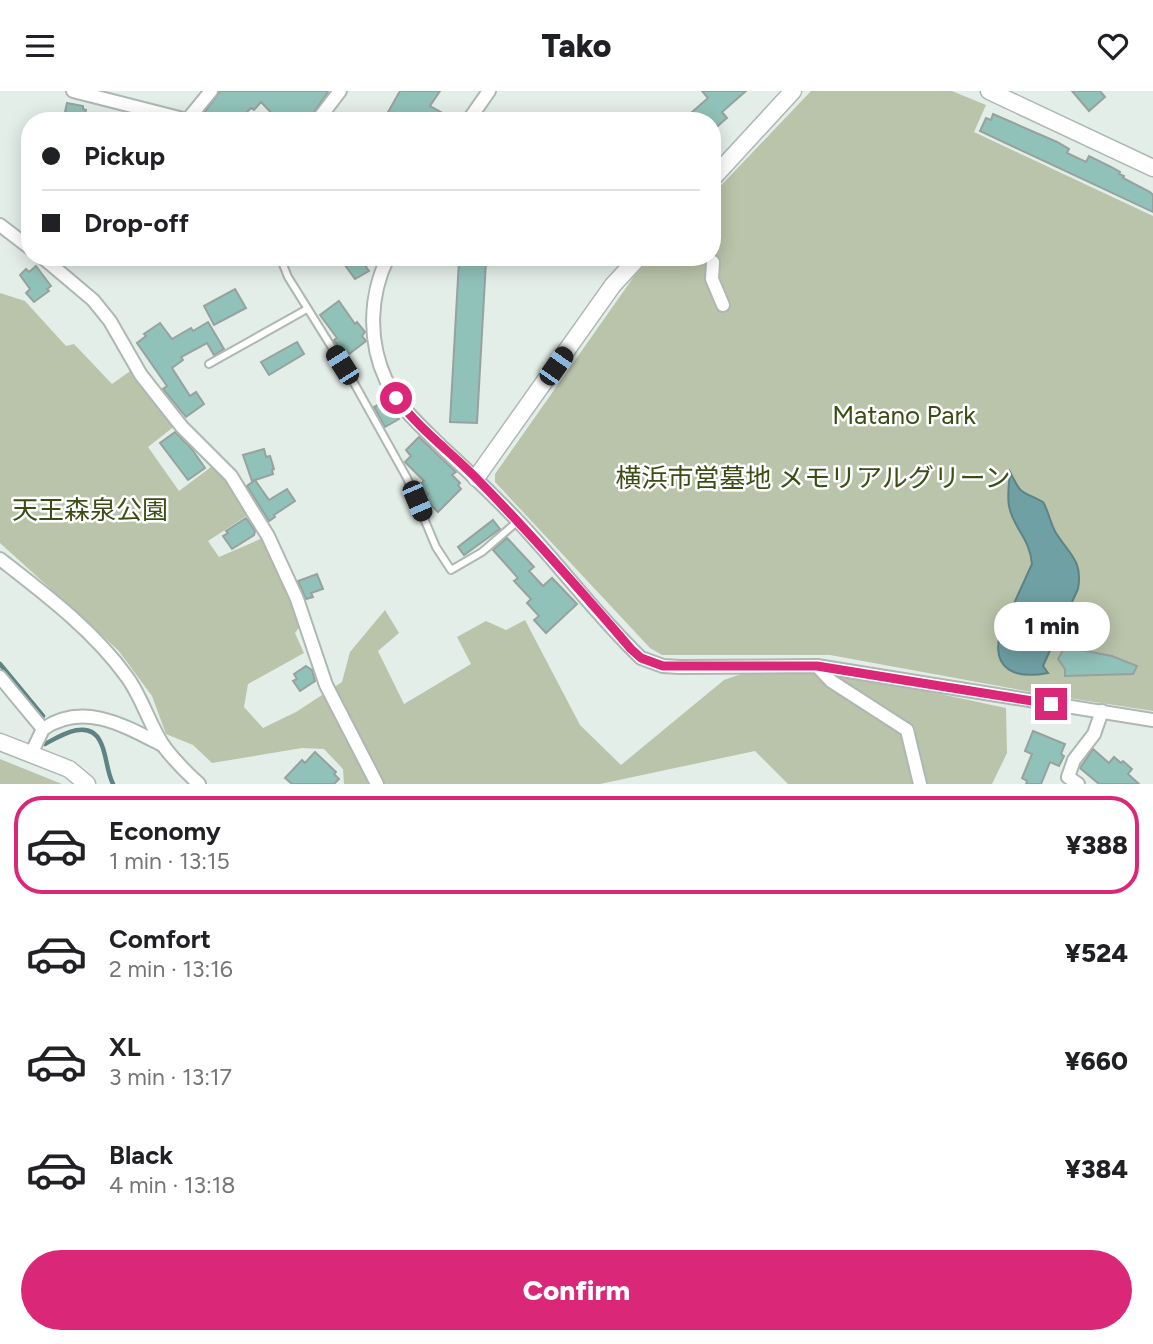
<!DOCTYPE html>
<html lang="en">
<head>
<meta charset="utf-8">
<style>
  :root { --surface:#fff; --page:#f2f2f2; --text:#202124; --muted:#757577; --line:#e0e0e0; --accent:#db2777 }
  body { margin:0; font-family:Figtree,"Noto Sans JP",sans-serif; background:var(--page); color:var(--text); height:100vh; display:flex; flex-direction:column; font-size:26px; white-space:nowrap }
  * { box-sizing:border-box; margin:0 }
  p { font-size:23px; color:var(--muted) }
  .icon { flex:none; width:38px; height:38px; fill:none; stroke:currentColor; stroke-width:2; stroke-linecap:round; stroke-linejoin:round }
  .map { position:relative; height:693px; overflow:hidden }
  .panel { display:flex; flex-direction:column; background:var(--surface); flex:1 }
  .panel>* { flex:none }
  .top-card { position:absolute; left:21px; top:21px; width:700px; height:154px; border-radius:28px; box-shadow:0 4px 18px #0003; display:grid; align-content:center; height:154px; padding:0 21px; background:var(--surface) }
  .end { position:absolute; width:32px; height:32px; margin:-16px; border:9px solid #db2777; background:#fff; box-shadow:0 0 0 4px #fff }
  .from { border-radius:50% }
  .bubble { position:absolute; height:49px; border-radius:24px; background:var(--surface); box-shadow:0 4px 18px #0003; font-size:23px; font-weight:800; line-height:49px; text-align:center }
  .car { position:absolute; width:21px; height:42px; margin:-21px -10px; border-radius:9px; box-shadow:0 0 5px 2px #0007; background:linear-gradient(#222 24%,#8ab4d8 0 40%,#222 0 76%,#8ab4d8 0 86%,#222 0) }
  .top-card b { display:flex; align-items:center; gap:24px; height:66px; font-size:26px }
  .top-card b+b { border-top:2px solid var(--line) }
  .top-card i { width:18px; height:18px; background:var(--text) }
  ul { padding:12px 0 0; list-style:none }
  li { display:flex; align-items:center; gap:21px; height:98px; margin:0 14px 10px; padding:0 7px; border:4px solid transparent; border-radius:28px }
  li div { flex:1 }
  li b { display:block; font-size:26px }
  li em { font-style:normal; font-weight:800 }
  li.selected { border-color:var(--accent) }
  li>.icon { width:63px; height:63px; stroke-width:1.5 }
  .action { display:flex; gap:14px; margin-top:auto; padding:14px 21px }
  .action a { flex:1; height:80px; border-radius:42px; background:var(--accent); color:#fff; font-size:28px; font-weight:800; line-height:80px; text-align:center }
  header { display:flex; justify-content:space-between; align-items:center; height:91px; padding:0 21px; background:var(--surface); font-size:32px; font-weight:800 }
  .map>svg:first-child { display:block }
  .green { fill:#b9c4aa }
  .water { fill:#6fa0a4; stroke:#5f8284; stroke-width:2 }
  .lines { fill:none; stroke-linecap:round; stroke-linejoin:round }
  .stream { stroke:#5f8284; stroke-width:4.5 }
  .building { fill:#91c2b9; stroke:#97a19f; stroke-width:2 }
  .lane-casing { stroke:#aeb7b2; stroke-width:10 }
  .street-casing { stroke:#aeb7b2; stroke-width:16 }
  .secondary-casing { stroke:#aeb7b2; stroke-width:19 }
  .lane { stroke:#fff; stroke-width:6 }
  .street { stroke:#fff; stroke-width:12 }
  .secondary { stroke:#fff; stroke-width:16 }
  .route { stroke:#db2777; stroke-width:9 }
  .labels { text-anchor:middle; stroke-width:5; stroke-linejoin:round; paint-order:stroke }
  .park-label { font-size:26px; fill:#3b4d15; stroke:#fff }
</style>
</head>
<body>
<header><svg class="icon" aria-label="menu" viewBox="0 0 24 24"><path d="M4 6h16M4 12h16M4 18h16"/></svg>Tako<svg class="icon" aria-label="heart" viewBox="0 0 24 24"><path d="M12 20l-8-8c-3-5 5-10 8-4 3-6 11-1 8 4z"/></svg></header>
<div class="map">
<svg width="1153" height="693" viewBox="0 0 1153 693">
  <rect width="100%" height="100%" fill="#e4eee8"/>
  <!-- green -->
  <g class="green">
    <path d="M811,0H952L986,14L974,41L1153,125V620L1042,603L830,564H662L650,557L495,391V383L635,184L652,166H712V104Z"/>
    <path d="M0,202L25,210L66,255L74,253L112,293L133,278L176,334L148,356L179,400L211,376C229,383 240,407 251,422L208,450L219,466L265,446L302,532L295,542L304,562L248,593L244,616L263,637L296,621L342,591L350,561L385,519L399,542L378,560L404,613L471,573L457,546L486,530L506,539L525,529L580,634L621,674L724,589L761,576H813L1006,617L1007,662L992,693H788L755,660L600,693H344L343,678L324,658L302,657L212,672L193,654L166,643L152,605L118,559L0,452Z"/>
    <path d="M0,668L62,693H0Z"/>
  </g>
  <!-- water -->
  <path class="water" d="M1010,381C1023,407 1020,398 1043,411C1049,421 1050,432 1056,442C1070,464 1083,470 1078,498L1043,575L1048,582C1017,588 991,580 1000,543L1032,473C1030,447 1013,437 1009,415C1007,404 1009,392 1010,381Z"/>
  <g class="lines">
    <!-- stream -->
    <g class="stream">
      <path d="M0,573L43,625"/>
      <path d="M45,653C60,645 88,627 100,650C107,663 106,679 113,693"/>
    </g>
  </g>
  <!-- building -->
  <g class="building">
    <path d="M220,0H327L328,1L308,30H279L261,11L254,19L251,17L238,30H206L202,25Z"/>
    <path d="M400,0H440L430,15L457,30H383Z"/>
    <path d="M702,0H746L722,21L727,27L712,40V30H682L708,7Z"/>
    <path d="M1072,0H1100L1105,6L1089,20Z"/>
    <path d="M67,12L83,15V18L86,19L84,30H63Z"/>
    <path d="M993,23L1057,51L1069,58L1067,62L1086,71L1089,65L1111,76L1120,81L1119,83L1124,85L1123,87L1150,101L1153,104V121L980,40L986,27L991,29Z"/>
    <path d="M339,166H359L369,180L355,188Z"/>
    <path d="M459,169L486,170L477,332L450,331Z"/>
    <path d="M36,175L51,195L47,198L49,200L34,211L26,202L30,198L20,184L26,178L29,181Z"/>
    <path d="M235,198L246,217L214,234L204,215Z"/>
    <path d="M339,210L355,233L357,231L365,241L362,245L366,250L345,266L334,249L337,247L320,224Z"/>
    <path d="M208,231L224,258L214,264L207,252L181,266L183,269L172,277L190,305L196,301L204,313L186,326L163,298L167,295L137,252L146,245L144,243L160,232L172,248L191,237L193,240Z"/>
    <path d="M297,251L304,263L269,284L261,271Z"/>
    <path d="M387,309L399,328L385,336L374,316Z"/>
    <path d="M175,341L191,357L205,377L188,389L160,352Z"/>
    <path d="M419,346L456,381L452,384L460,392L458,394L461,398L438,421L424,407L428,403L419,394L424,390L405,371L411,365L406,359Z"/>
    <path d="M264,358L266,366L270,365L274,378L272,379L273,383L252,390L243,364Z"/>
    <path d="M255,389L269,409L287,398L295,410L274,424L275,426L269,430L247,395Z"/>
    <path d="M246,427L255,440L254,444L232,458L223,445L228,442L226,440Z"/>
    <path d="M493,429L500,438L464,464L458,456Z"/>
    <path d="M507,447L534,476L529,480L543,495L552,487L577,513L546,542L534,529L539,525L527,512L531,508L514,490L518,487L493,459Z"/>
    <path d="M317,483L323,498L311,502L313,506L306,508L298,490Z"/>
    <path d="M1065,556L1112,565L1137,575L1133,583L1065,585V578L1058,568Z"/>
    <path d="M306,575L312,579L315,590L300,600L293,590L297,588L294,583Z"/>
    <path d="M1033,640L1065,653L1061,663L1064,665L1059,675L1050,671L1041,693H1026L1027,690L1022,687L1032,663L1025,660Z"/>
    <path d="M1093,658L1109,672L1114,666L1121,672L1123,670L1132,678L1128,683L1139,693H1099L1080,677Z"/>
    <path d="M315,661L336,681L334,683L339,688L334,693H292L285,687L302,669L305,672Z"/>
  </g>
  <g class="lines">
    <!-- lane casing -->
    <g class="lane-casing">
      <g id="lane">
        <path d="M280,166L288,186L354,292L407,387L436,456L451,479L482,461L518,430"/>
        <path d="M209,273L307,218"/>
      </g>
    </g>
    <!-- street casing -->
    <g class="street-casing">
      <g id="street">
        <path d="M73,0L191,30"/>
        <path d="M188,28L211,0"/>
        <path d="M317,30L340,0"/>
        <path d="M468,30L489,0"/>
        <path d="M0,134L30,157"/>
        <path d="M42,166L93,209L110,230L141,284L182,336L231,385L253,421L268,445L297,508L326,594L377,693"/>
        <path d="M388,166C369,205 368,250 386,289C400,318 422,336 444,358C469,381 493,404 516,428C559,473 597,525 641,567L663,575L680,576L817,575L1153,629"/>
        <path d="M713,171L712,188L723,214"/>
        <path d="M0,468C45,503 93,539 127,586C143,608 150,636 165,657C175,670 187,682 199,693"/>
        <path d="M817,575L831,590L907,639L920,693"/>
        <path d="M0,586L43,638"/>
        <path d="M31,663L43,638C84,610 125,635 164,655"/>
        <path d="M1078,693L1068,686L1074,669L1094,643L1102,620"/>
      </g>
    </g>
    <!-- secondary casing -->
    <g class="secondary-casing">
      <g id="secondary">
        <path d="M989,0L1153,77"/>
        <path d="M712,88L793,0"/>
        <path d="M476,387L613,194L639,166"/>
        <path d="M0,651L69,678L87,693"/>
      </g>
    </g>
    <!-- lane -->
    <use href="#lane" class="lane"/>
    <!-- street -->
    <use href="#street" class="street"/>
    <!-- secondary -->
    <use href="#secondary" class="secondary"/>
  </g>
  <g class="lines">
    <!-- route -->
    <path class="route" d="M396,307C420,339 452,362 479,390C532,444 582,501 631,558L641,567L663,575H817L1051,613"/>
  </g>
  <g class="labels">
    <!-- park labels -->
    <g class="park-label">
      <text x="904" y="333">Matano Park</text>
      <text x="813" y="396">横浜市営墓地 メモリアルグリーン</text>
      <text x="90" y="428">天王森泉公園</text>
    </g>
  </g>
</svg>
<i class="end from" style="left:396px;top:307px"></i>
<i class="end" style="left:1051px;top:613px"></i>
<div class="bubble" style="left:994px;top:511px;width:116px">1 min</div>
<i class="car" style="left:342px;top:274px;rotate:328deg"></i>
<i class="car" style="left:556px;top:275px;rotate:35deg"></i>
<i class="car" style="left:417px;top:410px;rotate:157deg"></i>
<div class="top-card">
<b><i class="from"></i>Pickup</b>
<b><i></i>Drop-off</b>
</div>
</div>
<section class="panel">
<ul>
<li class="selected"><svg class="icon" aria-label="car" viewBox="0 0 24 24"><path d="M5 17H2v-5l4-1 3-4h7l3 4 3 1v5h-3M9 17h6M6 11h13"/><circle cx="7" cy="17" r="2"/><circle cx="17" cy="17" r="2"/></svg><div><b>Economy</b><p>1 min · 13:15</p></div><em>¥388</em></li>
<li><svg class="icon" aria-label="car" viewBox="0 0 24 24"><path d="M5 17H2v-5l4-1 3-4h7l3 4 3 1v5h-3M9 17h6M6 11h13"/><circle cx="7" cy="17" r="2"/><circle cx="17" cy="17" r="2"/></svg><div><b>Comfort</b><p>2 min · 13:16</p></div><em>¥524</em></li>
<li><svg class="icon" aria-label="car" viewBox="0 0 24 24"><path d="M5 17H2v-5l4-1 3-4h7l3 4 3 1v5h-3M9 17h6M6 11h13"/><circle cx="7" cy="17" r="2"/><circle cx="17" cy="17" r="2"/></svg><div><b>XL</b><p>3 min · 13:17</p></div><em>¥660</em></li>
<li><svg class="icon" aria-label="car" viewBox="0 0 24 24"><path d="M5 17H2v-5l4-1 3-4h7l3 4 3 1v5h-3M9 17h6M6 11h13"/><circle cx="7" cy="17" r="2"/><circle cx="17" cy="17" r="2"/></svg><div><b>Black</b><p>4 min · 13:18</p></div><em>¥384</em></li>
</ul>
<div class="action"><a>Confirm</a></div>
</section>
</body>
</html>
